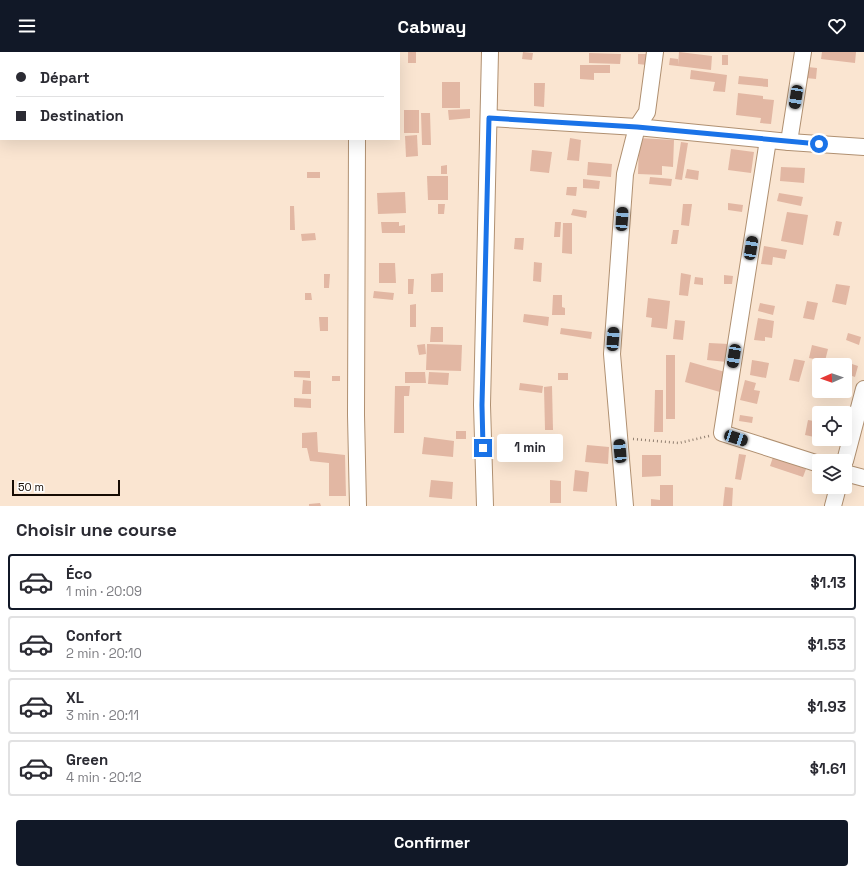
<!DOCTYPE html>
<html lang="fr">
<head>
<meta charset="utf-8">
<style>
  :root { --surface:#fff; --page:#f7f7f7; --text:#2b2b33; --muted:#7c7c81; --line:#e1e1e2; --accent:#111827 }
  body { margin:0; font-family:"Space Grotesk",sans-serif; background:var(--page); color:var(--text); height:100vh; display:flex; flex-direction:column; font-size:15px; white-space:nowrap }
  * { box-sizing:border-box; margin:0 }
  p { font-size:13px; color:var(--muted) }
  .icon { flex:none; width:22px; height:22px; fill:none; stroke:currentColor; stroke-width:2; stroke-linecap:round; stroke-linejoin:round }
  .map { position:relative; height:454px; overflow:hidden }
  .details { display:flex; flex-direction:column; background:var(--surface); flex:1 }
  .details>* { flex:none }
  .hud { position:absolute; left:0px; top:0px; width:400px; height:88px; box-shadow:0 4px 16px #0002; display:grid; align-content:center; height:88px; padding:0 16px; background:var(--surface) }
  .needle { width:26px; rotate:268deg }
  .tools { position:absolute; left:812px; top:306px; display:grid; gap:8px }
  .tools a { display:grid; place-items:center; width:40px; height:40px; border-radius:4px; background:var(--surface); box-shadow:0 4px 16px #0002; font-size:20px }
  .scale { position:absolute; left:12px; bottom:10px; width:108px; box-sizing:border-box; padding-left:4px; border:2px solid #160b02; border-top:0; font-size:11px; line-height:14px; white-space:nowrap; color:#160b02; -webkit-text-stroke:3px #fff; paint-order:stroke }
  .end { position:absolute; width:18px; height:18px; margin:-9px; border:5px solid #1a73e8; background:#fff; box-shadow:0 0 0 2px #fff }
  .from { border-radius:50% }
  .bubble { position:absolute; height:28px; border-radius:4px; background:var(--surface); box-shadow:0 4px 16px #0002; font-size:13px; font-weight:700; line-height:28px; text-align:center }
  .car { position:absolute; width:12px; height:24px; margin:-12px -6px; border-radius:5px; box-shadow:0 0 3px 1px #0007; background:linear-gradient(#222 24%,#8ab4d8 0 40%,#222 0 76%,#8ab4d8 0 86%,#222 0) }
  .hud b { display:flex; align-items:center; gap:14px; height:38px; font-size:15px }
  .hud b+b { border-top:1px solid var(--line) }
  .hud i { width:10px; height:10px; background:var(--text) }
  ul { padding:0; list-style:none }
  li { display:flex; align-items:center; gap:12px; height:56px; margin:0 8px 6px; padding:0 8px; border:2px solid var(--line); border-radius:4px }
  li div { flex:1 }
  li b { display:block; font-size:15px }
  li em { font-style:normal; font-weight:700 }
  li.active { border-color:var(--accent) }
  li>.icon { width:36px; height:36px; stroke-width:1.5 }
  h2 { padding:0 16px; font-size:18px; line-height:48px }
  .action { display:flex; gap:8px; margin-top:auto; padding:8px 16px }
  .action a { flex:1; height:46px; border-radius:4px; background:var(--accent); color:#fff; font-size:16px; font-weight:700; line-height:46px; text-align:center }
  header { display:flex; justify-content:space-between; align-items:center; height:52px; padding:0 16px; background:var(--accent); color:#fff; font-size:18px; font-weight:700 }
  .map>svg:first-child { display:block }
  .building { fill:#e2b7a3 }
  .lines { fill:none; stroke-linecap:round; stroke-linejoin:round }
  .minor-casing { stroke:#b09071; stroke-width:18 }
  .path { stroke:#907f70; stroke-width:2.5; stroke-dasharray:1 3; stroke-linecap:butt }
  .minor { stroke:#fff; stroke-width:16 }
  .route { stroke:#1a73e8; stroke-width:5 }
</style>
</head>
<body>
<header><svg class="icon" aria-label="menu" viewBox="0 0 24 24"><path d="M4 6h16M4 12h16M4 18h16"/></svg>Cabway<svg class="icon" aria-label="heart" viewBox="0 0 24 24"><path d="M12 20l-8-8c-3-5 5-10 8-4 3-6 11-1 8 4z"/></svg></header>
<div class="map">
<svg width="864" height="454" viewBox="0 0 864 454">
  <rect width="100%" height="100%" fill="#fae5d1"/>
  <!-- building -->
  <g class="building">
    <rect x="408" y="0" width="8" height="11"/>
    <path d="M523,0L533,1L532,8L522,7Z"/>
    <path d="M679,0L712,4L711,18L669,13L670,6L678,7V13Z"/>
    <path d="M822,0H856L855,11L821,7Z"/>
    <path d="M589,1L621,2L620,12L589,11Z"/>
    <path d="M638,2H647V13L638,12Z"/>
    <rect x="722" y="3" width="6" height="10"/>
    <path d="M580,13H610V21H594V28L580,27Z"/>
    <path d="M808,15L817,16L816,27L806,26Z"/>
    <path d="M691,18L727,23L725,40L713,39L715,30L690,27Z"/>
    <path d="M739,24L768,27V35L738,32Z"/>
    <rect x="442" y="30" width="18" height="26"/>
    <path d="M534,31H545L544,55L534,54Z"/>
    <path d="M738,41L763,44V47L774,48L771,72L760,71L761,66L736,63Z"/>
    <path d="M470,57V66L449,68L448,58Z"/>
    <rect x="404" y="58" width="15" height="23"/>
    <path d="M421,61H430L431,93H422Z"/>
    <path d="M417,83L418,104L406,105L405,84Z"/>
    <path d="M570,86L581,88L579,109L567,108Z"/>
    <path d="M639,86L674,88L673,115L662,114V123L638,122Z"/>
    <path d="M681,90L688,91L682,128L675,127Z"/>
    <path d="M731,97L754,100L751,121L728,118Z"/>
    <path d="M532,98L552,100L549,121L530,119Z"/>
    <path d="M588,110L612,112L611,125L587,123Z"/>
    <path d="M447,113V122H441V114Z"/>
    <path d="M781,115L805,116L804,131L780,129Z"/>
    <path d="M687,117L699,119L698,128L685,126Z"/>
    <rect x="307" y="120" width="13" height="6"/>
    <path d="M427,124H448V148H428Z"/>
    <path d="M650,125L672,127L671,134L649,132Z"/>
    <path d="M583,127L600,129L599,137L583,136Z"/>
    <path d="M567,135H577L576,144L566,143Z"/>
    <path d="M405,140L406,161L378,162L377,141Z"/>
    <path d="M779,141L803,145L801,154L777,149Z"/>
    <path d="M728,151L743,153L742,160L728,158Z"/>
    <path d="M438,152H445L444,162H438Z"/>
    <path d="M683,152H692L689,174L681,173Z"/>
    <path d="M290,154H294L295,178H290Z"/>
    <path d="M573,157L587,159L586,166L571,163Z"/>
    <path d="M787,160L808,163L803,193L781,189Z"/>
    <path d="M836,169L842,170L839,184L833,183Z"/>
    <path d="M381,170H399V174L405,173V181H382Z"/>
    <path d="M555,170H561L560,185H554Z"/>
    <path d="M563,171H572V202L562,201Z"/>
    <path d="M673,178H679L677,192H671Z"/>
    <path d="M315,181L316,188L302,189L301,182Z"/>
    <path d="M515,186H524L523,198L514,197Z"/>
    <path d="M764,194L787,198L785,207L773,205L772,213L761,212Z"/>
    <path d="M534,210L542,211L541,230L533,229Z"/>
    <path d="M379,211H395L396,231H379Z"/>
    <path d="M443,221V240H431V222Z"/>
    <path d="M681,221L691,223L688,244L679,243Z"/>
    <path d="M324,222H330L329,236H324Z"/>
    <path d="M724,223L733,224L732,232H724Z"/>
    <path d="M695,225L703,226V233L694,232Z"/>
    <path d="M408,227H414L413,242H408Z"/>
    <path d="M836,232L850,234L846,253L832,250Z"/>
    <path d="M374,239L394,241L393,248L373,246Z"/>
    <path d="M305,241H311L312,248H305Z"/>
    <path d="M553,243H562V255L565,256V263H552Z"/>
    <path d="M648,246L670,249L667,277L651,275L652,266L646,265Z"/>
    <path d="M807,249L818,251L814,268L803,266Z"/>
    <path d="M760,251L775,254L773,263L758,259Z"/>
    <path d="M416,252V275H410V253Z"/>
    <path d="M524,262L549,265L548,274L523,270Z"/>
    <path d="M319,265H328V279H320Z"/>
    <path d="M758,266L774,269L772,286L765,285V289L754,288Z"/>
    <path d="M675,268L685,269L683,288L673,287Z"/>
    <path d="M431,275H443V290H430Z"/>
    <path d="M561,276L592,280L591,287L560,282Z"/>
    <path d="M848,281L861,285L859,293L846,288Z"/>
    <path d="M709,291L729,292L727,310L707,308Z"/>
    <path d="M425,292L426,302L419,303L417,293Z"/>
    <path d="M427,292L462,293L461,319L426,318Z"/>
    <path d="M812,293L828,297L825,309L809,306Z"/>
    <rect x="666" y="303" width="9" height="64"/>
    <path d="M794,307L805,309L799,330L789,328Z"/>
    <path d="M752,308L769,311L766,326L750,323Z"/>
    <path d="M690,310L725,320L720,340L685,330Z"/>
    <path d="M849,311L858,314L855,325L846,322Z"/>
    <path d="M294,319H310V326L294,325Z"/>
    <path d="M405,320H425L426,331H405Z"/>
    <path d="M429,320L449,321L448,333L428,332Z"/>
    <rect x="558" y="321" width="10" height="7"/>
    <rect x="332" y="324" width="8" height="5"/>
    <path d="M303,328L311,329V342H302Z"/>
    <path d="M745,328L756,331L754,338L760,339L757,352L740,348Z"/>
    <path d="M520,331L543,334L542,341L519,338Z"/>
    <path d="M395,334H410L409,344H404V381H394Z"/>
    <path d="M552,334L553,378H545L544,335Z"/>
    <path d="M655,338H663V380H654Z"/>
    <path d="M294,346L311,347V356L294,355Z"/>
    <path d="M740,363L753,365L752,371L739,369Z"/>
    <path d="M808,368L819,370V386L805,383Z"/>
    <rect x="456" y="379" width="10" height="8"/>
    <path d="M317,380L318,400L345,403L346,444H329V411L310,409L307,396H302V381Z"/>
    <path d="M424,385L454,389L453,405L422,402Z"/>
    <path d="M587,393L609,395L608,412L585,410Z"/>
    <path d="M534,395L535,402L512,403L511,396Z"/>
    <path d="M539,398L561,399V406L538,405Z"/>
    <path d="M739,402L746,403L741,428L735,427Z"/>
    <path d="M642,403H661V424L642,425Z"/>
    <path d="M773,405L806,417L803,425L770,414Z"/>
    <path d="M575,418L589,420L587,440L573,439Z"/>
    <path d="M431,428L453,430L452,447L429,445Z"/>
    <path d="M550,428L561,429V451H550Z"/>
    <path d="M660,433H673V454H651V447L660,448Z"/>
    <path d="M725,435L733,436L732,454H723Z"/>
    <path d="M320,451L321,454H309V452Z"/>
  </g>
  <g class="lines">
    <!-- minor casing -->
    <g class="minor-casing">
      <g id="minor">
        <path d="M354,0V1"/>
        <path d="M489,66L637,75L789,90L864,95"/>
        <path d="M357,87L356,363L358,454"/>
        <path d="M768,88L722,381L819,412"/>
        <path d="M789,90L803,0"/>
        <path d="M845,409L864,337"/>
        <path d="M845,421L864,426"/>
        <path d="M485,454L482,353L490,0"/>
        <path d="M625,454L612,302L625,122L637,75L647,60L655,0"/>
        <path d="M833,454L838,435"/>
      </g>
    </g>
    <!-- path -->
    <path class="path" d="M633,387L679,391L709,384"/>
    <!-- minor -->
    <use href="#minor" class="minor"/>
  </g>
  <g class="lines">
    <!-- route -->
    <path class="route" d="M483,396L482,353L489,66L637,75L819,92"/>
  </g>
</svg>
<div class="tools">
<a><svg class="needle" viewBox="-14 -14 28 28"><path d="M0-13l5 13h-10z" fill="#e53935"/><path d="M0 13l5-13h-10z" fill="#7c7c81"/></svg></a>
<a><svg class="icon" aria-label="locate" viewBox="0 0 24 24"><circle cx="12" cy="12" r="6"/><path d="M12 2v4M12 18v4M2 12h4M18 12h4"/></svg></a>
<a><svg class="icon" aria-label="layers" viewBox="0 0 24 24"><path d="M12 4l9 5-9 5-9-5zM3 14l9 5 9-5"/></svg></a>
</div>
<div class="scale">50 m</div>
<i class="end from" style="left:819px;top:92px"></i>
<i class="end" style="left:483px;top:396px"></i>
<div class="bubble" style="left:497px;top:382px;width:66px">1 min</div>
<i class="car" style="left:796px;top:45px;rotate:189deg"></i>
<i class="car" style="left:622px;top:167px;rotate:4deg"></i>
<i class="car" style="left:751px;top:196px;rotate:9deg"></i>
<i class="car" style="left:613px;top:287px;rotate:4deg"></i>
<i class="car" style="left:734px;top:304px;rotate:189deg"></i>
<i class="car" style="left:736px;top:386px;rotate:108deg"></i>
<i class="car" style="left:620px;top:399px;rotate:355deg"></i>
<div class="hud">
<b><i class="from"></i>Départ</b>
<b><i></i>Destination</b>
</div>
</div>
<section class="details">
<h2>Choisir une course</h2>
<ul>
<li class="active"><svg class="icon" aria-label="car" viewBox="0 0 24 24"><path d="M5 17H2v-5l4-1 3-4h7l3 4 3 1v5h-3M9 17h6M6 11h13"/><circle cx="7" cy="17" r="2"/><circle cx="17" cy="17" r="2"/></svg><div><b>Éco</b><p>1 min · 20:09</p></div><em>$1.13</em></li>
<li><svg class="icon" aria-label="car" viewBox="0 0 24 24"><path d="M5 17H2v-5l4-1 3-4h7l3 4 3 1v5h-3M9 17h6M6 11h13"/><circle cx="7" cy="17" r="2"/><circle cx="17" cy="17" r="2"/></svg><div><b>Confort</b><p>2 min · 20:10</p></div><em>$1.53</em></li>
<li><svg class="icon" aria-label="car" viewBox="0 0 24 24"><path d="M5 17H2v-5l4-1 3-4h7l3 4 3 1v5h-3M9 17h6M6 11h13"/><circle cx="7" cy="17" r="2"/><circle cx="17" cy="17" r="2"/></svg><div><b>XL</b><p>3 min · 20:11</p></div><em>$1.93</em></li>
<li><svg class="icon" aria-label="car" viewBox="0 0 24 24"><path d="M5 17H2v-5l4-1 3-4h7l3 4 3 1v5h-3M9 17h6M6 11h13"/><circle cx="7" cy="17" r="2"/><circle cx="17" cy="17" r="2"/></svg><div><b>Green</b><p>4 min · 20:12</p></div><em>$1.61</em></li>
</ul>
<div class="action"><a>Confirmer</a></div>
</section>
</body>
</html>
